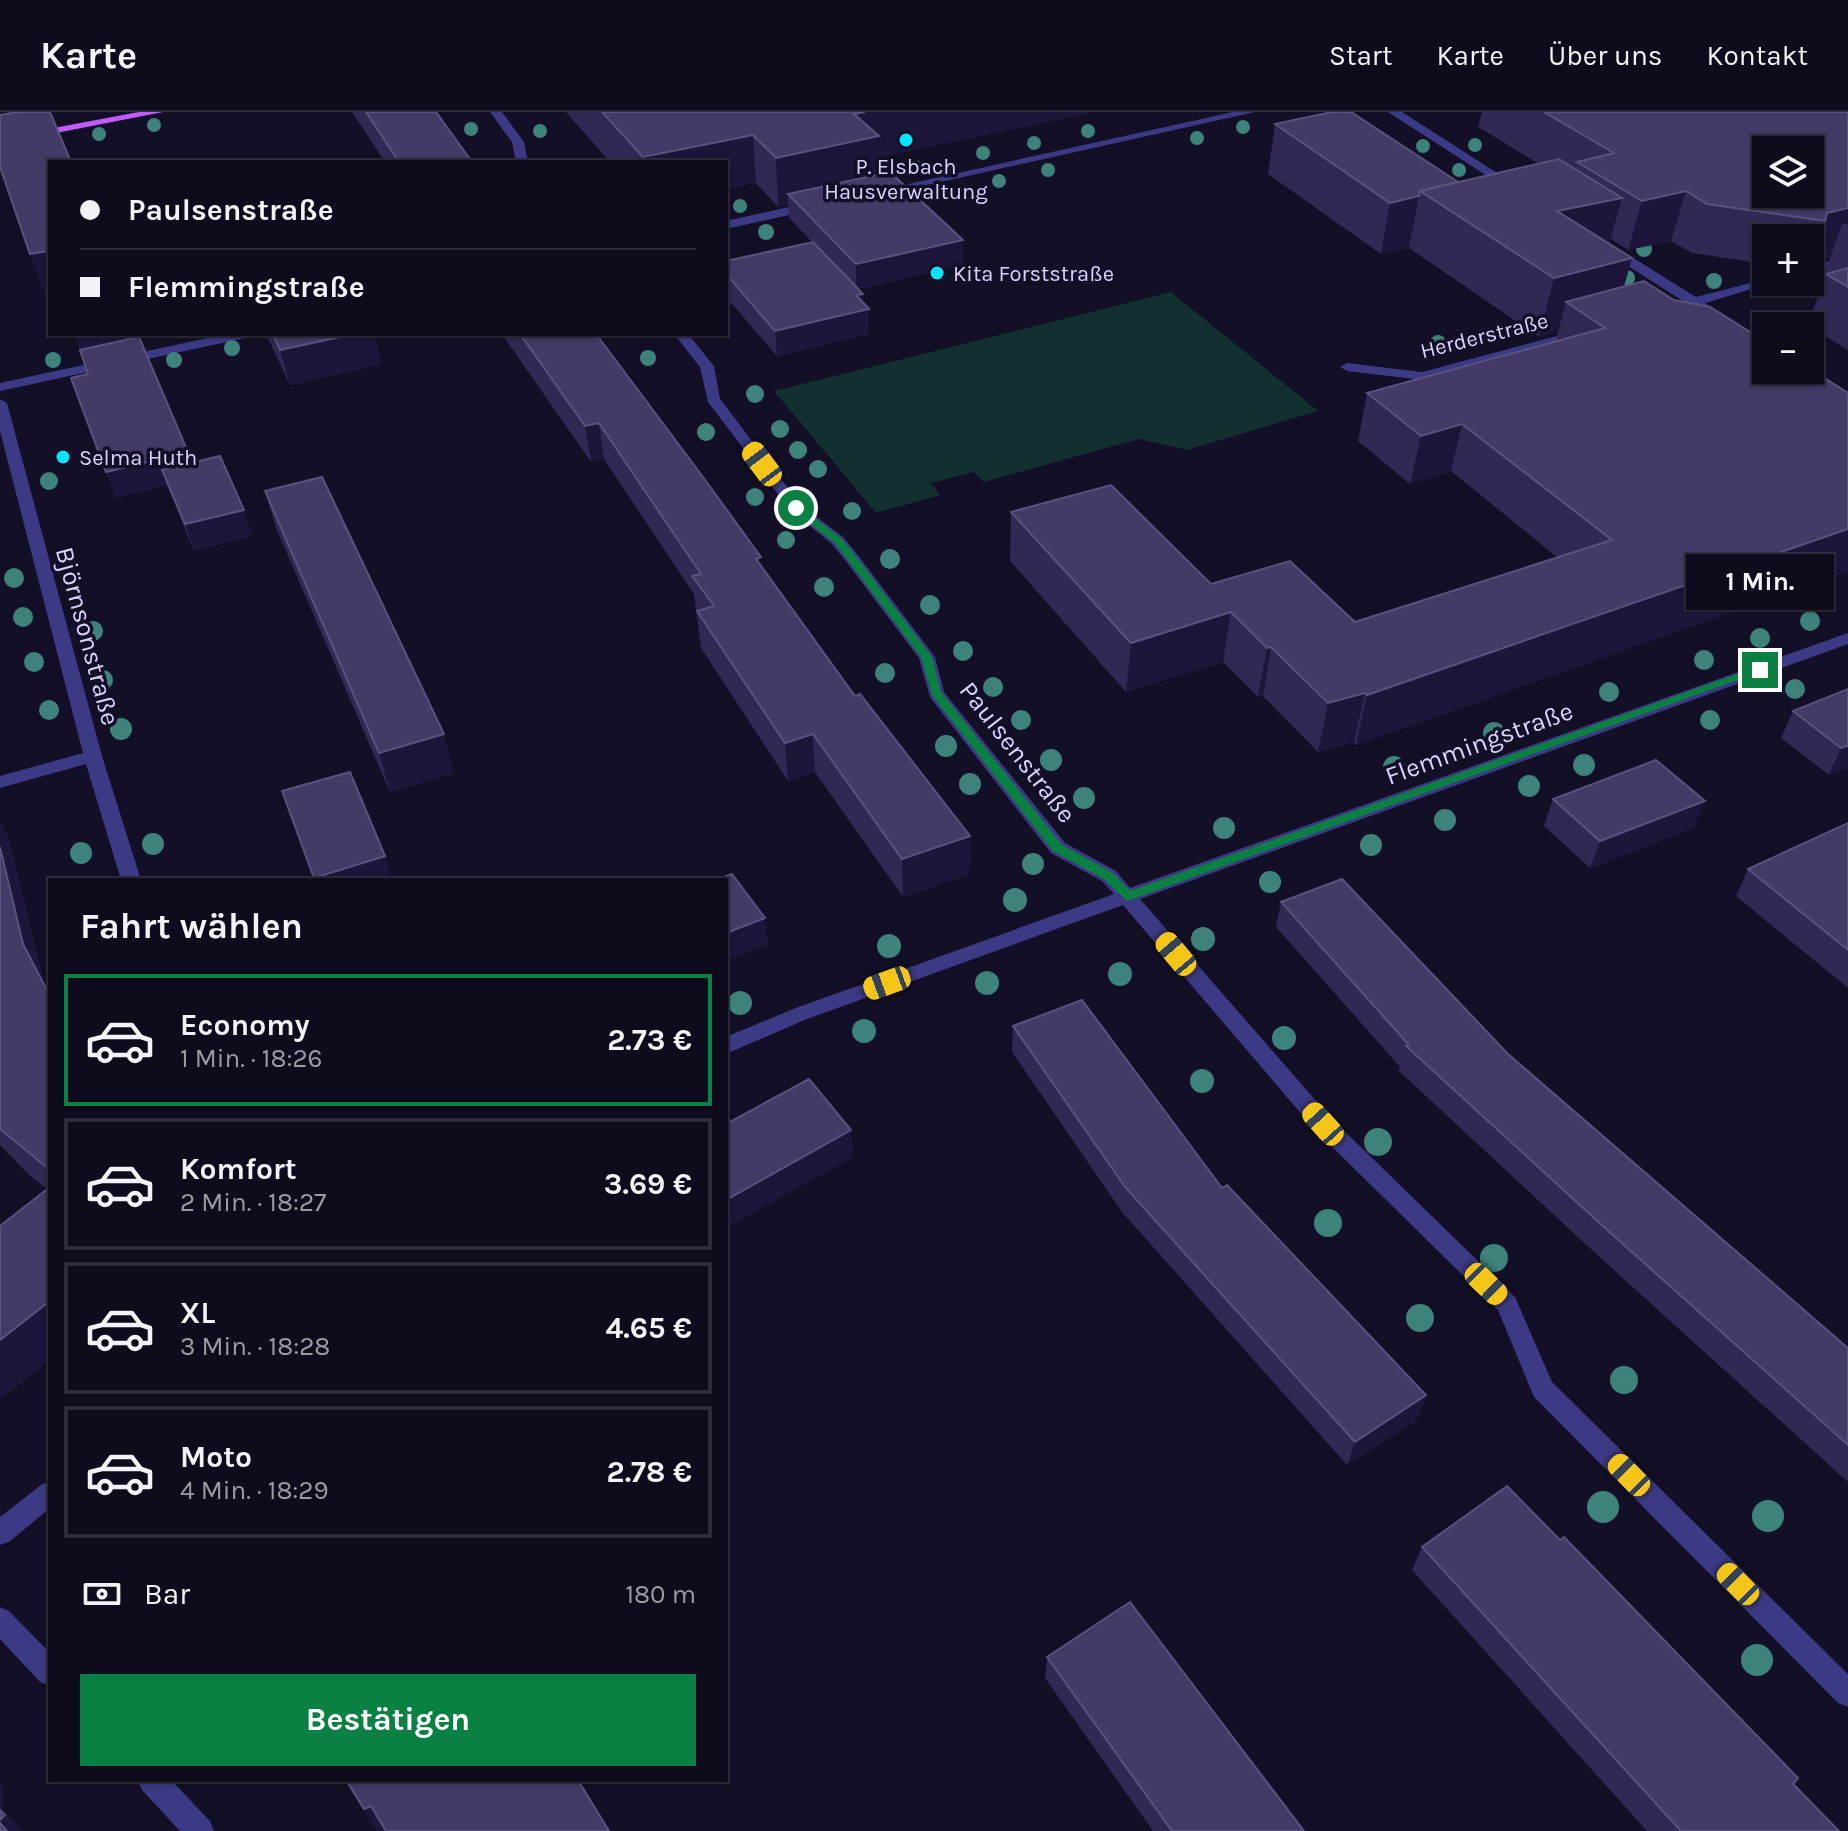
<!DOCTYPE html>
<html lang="de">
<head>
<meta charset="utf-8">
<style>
  :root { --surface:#0e0b1c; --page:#1c1929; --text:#f1f3f6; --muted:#9b9ba3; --line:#2e2b3b; --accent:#0b8043 }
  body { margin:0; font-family:Karla,sans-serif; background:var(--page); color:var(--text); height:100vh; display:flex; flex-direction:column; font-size:30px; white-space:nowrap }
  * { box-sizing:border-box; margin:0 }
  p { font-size:26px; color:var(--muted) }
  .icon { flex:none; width:44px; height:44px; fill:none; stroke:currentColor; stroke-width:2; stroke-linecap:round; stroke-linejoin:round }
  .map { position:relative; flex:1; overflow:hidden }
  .panel { position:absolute; left:48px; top:766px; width:680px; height:904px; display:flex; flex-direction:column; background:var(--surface); border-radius:0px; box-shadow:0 2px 6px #0004,0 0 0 2px var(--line) }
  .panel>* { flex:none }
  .guide { position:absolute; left:48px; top:48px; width:680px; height:176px; border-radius:0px; box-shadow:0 2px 6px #0004,0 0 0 2px var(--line); display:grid; align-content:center; height:176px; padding:0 32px; background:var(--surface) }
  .fabs { position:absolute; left:1752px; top:24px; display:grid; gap:16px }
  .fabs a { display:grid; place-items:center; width:72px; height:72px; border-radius:0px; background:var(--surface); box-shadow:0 2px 6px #0004,0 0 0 2px var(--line); font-size:40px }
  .end { position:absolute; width:36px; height:36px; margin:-18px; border:10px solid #0b8043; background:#fff; box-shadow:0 0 0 4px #fff }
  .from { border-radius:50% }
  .bubble { position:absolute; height:56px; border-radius:0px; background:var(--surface); box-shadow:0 2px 6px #0004,0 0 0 2px var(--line); font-size:26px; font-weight:700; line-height:56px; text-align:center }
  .car { position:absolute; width:24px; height:48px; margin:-24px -12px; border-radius:10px; box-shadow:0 0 6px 2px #0007; background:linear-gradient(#f5c518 24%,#345 0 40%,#f5c518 0 76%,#345 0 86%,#f5c518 0) }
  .guide b { display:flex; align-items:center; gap:28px; height:76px; font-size:30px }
  .guide b+b { border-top:2px solid var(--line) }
  .guide i { width:20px; height:20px; background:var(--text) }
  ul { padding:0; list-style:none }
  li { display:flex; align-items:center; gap:24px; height:132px; margin:0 16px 12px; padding:0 16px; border:4px solid var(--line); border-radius:0px }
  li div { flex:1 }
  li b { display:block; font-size:30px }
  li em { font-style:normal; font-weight:700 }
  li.current { border-color:var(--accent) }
  li>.icon { width:72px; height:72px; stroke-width:1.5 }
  h2 { padding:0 32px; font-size:36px; line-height:96px }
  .pay { display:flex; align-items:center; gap:20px; height:88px; padding:0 32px; font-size:30px }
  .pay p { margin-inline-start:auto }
  .cta { display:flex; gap:16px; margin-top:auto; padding:16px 32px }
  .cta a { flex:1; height:92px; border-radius:0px; background:var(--accent); color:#fff; font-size:32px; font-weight:700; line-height:92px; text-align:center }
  header { display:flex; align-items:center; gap:48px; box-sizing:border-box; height:112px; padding:0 40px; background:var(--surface); border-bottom:2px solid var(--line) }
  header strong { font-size:38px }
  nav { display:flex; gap:44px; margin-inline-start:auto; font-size:28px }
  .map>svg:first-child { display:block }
  .green { fill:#12302f }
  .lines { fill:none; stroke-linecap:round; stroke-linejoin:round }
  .minor { fill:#3d3a85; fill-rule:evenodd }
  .major { fill:#c25bff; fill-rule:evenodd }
  .tree { fill:#3d827b }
  .wall { fill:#312854 }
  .shaded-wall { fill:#1d163a }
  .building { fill:#433a66; stroke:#5a527e; stroke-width:2; fill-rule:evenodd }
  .route { fill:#0b8043 }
  .poi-dot { fill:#00e5ff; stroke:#130f26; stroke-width:3 }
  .labels { text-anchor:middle; stroke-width:7; stroke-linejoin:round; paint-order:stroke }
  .far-poi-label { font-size:22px; fill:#d9d4ff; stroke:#130f26; text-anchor:start }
  .far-street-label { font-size:22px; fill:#d9d4ff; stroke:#130f26 }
  .street-label { font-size:26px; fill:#d9d4ff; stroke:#130f26 }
</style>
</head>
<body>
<header>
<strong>Karte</strong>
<nav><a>Start</a><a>Karte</a><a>Über uns</a><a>Kontakt</a></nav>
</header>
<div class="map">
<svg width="1848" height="1719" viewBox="0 0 1848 1719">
  <rect width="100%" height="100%" fill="#130f26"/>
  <!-- green -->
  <path class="green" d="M1171,180L1318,299L1187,338L1139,327L984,370L974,360L931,371L920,357L940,383L876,401L774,279Z"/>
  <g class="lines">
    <!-- minor -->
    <g class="minor">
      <path d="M490,0H502L524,30L528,50H516L512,30Z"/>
      <path d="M1233,0H1255L878,84L872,80Z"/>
      <path d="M1388,0H1402L1522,77L1512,80Z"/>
      <path d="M816,89L820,90V96L726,117V109Z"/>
      <path d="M1606,134H1614L1696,185L1766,167V170H1775L1705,191L1766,229V239L1693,195H1682L1680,192L1683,189L1606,140Z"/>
      <path d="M1848,144V152L1810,162V154Z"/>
      <path d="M1583,217L1590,221L1588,224L1422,268L1347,259L1340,255L1347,251L1422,260Z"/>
      <path d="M226,222H252L245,226L0,279V271Z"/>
      <path d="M674,222H688L714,254L720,287L801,393L843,425L857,442L935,545L944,580L1065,731L1116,759L1130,776L1848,521V532L1140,787L1331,1006L1515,1185L1552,1270L1848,1562V1595L1838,1591L1534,1285L1498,1198L1315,1018L1123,793L807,907L726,942V925L793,897L1114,782L1102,769L1051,741L930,585L919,546L845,448L831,431L791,399L708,290L700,255Z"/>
      <path d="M0,287L7,291L102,644L141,768H121L86,652L0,676V664L83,641L0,319Z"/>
      <path d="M50,1369V1396L9,1430L0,1433V1405L41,1373Z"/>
      <path d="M0,1495L9,1499L50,1541V1574L40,1570L0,1527Z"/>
      <path d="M138,1668H171L210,1709L214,1719H180L142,1678Z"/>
    </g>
    <!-- major -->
    <path class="major" d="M139,0H163L0,32V26Z"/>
  </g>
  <!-- trees -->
  <g class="tree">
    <circle cx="154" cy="13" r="7"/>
    <circle cx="1243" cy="15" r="7"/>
    <circle cx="471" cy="17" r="7"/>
    <circle cx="540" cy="19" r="7"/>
    <circle cx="1088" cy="19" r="7"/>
    <circle cx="99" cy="22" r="7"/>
    <circle cx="1197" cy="26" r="7"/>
    <circle cx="1034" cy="31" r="7"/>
    <circle cx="1475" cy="33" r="7"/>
    <circle cx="1423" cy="34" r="7"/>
    <circle cx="983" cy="41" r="7"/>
    <circle cx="916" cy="55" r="7"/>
    <circle cx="1048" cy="58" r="7"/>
    <circle cx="1459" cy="58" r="7"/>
    <circle cx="999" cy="69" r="7"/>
    <circle cx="740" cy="94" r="7"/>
    <circle cx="766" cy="120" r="8"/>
    <circle cx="1644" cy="137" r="8"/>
    <circle cx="1627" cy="166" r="8"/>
    <circle cx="1714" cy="169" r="8"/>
    <circle cx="1438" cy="231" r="8"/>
    <circle cx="232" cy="236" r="8"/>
    <circle cx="648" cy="246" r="8"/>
    <circle cx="53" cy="248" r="8"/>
    <circle cx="174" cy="248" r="8"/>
    <circle cx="755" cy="282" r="9"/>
    <circle cx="780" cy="317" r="9"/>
    <circle cx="706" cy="320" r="9"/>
    <circle cx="798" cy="338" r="9"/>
    <circle cx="818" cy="357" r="9"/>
    <circle cx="49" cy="369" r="9"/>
    <circle cx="755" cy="385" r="9"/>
    <circle cx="852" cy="399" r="9"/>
    <circle cx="786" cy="428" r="9"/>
    <circle cx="890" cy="447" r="10"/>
    <circle cx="14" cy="466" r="10"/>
    <circle cx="824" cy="475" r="10"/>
    <circle cx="930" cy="493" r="10"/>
    <circle cx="23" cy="505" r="10"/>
    <circle cx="1810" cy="509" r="10"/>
    <circle cx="93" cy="519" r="10"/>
    <circle cx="1760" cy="526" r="10"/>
    <circle cx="963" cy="539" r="10"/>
    <circle cx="1704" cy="548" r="10"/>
    <circle cx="34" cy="550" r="10"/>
    <circle cx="885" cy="561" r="10"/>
    <circle cx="103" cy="568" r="10"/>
    <circle cx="993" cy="575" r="10"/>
    <circle cx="1795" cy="577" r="10"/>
    <circle cx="1609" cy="580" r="10"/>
    <circle cx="49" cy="598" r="10"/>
    <circle cx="1021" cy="608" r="10"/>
    <circle cx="1710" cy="608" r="10"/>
    <circle cx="121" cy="617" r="11"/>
    <circle cx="1494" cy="621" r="11"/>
    <circle cx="946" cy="634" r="11"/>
    <circle cx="1051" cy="648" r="11"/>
    <circle cx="1584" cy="653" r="11"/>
    <circle cx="1394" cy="655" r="11"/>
    <circle cx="970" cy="672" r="11"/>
    <circle cx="1529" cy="674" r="11"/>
    <circle cx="1084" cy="686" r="11"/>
    <circle cx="1445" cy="708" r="11"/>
    <circle cx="1224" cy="716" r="11"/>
    <circle cx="153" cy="732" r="11"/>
    <circle cx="1371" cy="733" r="11"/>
    <circle cx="81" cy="741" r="11"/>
    <circle cx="1033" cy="752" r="11"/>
    <circle cx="1270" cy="770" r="11"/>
    <circle cx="1015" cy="788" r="12"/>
    <circle cx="1203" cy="827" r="12"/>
    <circle cx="889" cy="834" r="12"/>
    <circle cx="1120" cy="862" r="12"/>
    <circle cx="987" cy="871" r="12"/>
    <circle cx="740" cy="891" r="12"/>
    <circle cx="864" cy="919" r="12"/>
    <circle cx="1284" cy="926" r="12"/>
    <circle cx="1202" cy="969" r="12"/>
    <circle cx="1378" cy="1030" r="14"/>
    <circle cx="1328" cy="1111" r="14"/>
    <circle cx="1494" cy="1146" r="14"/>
    <circle cx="1420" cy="1206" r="14"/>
    <circle cx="1624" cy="1268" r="14"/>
    <circle cx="1603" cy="1395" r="16"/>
    <circle cx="1768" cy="1404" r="16"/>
    <circle cx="1757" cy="1548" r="16"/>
  </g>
  <!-- wall -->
  <g class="wall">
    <path d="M352,0H436L472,50H385Z"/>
    <path d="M566,0H1094L879,45V62L963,152L858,177L863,182V190L869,222L777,244L726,185V149L812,130L789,106L788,92L778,95L756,71L726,50H610Z"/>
    <path d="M1482,0H1848V238L1807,213L1827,162L1824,161L1830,146L1810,151V126H1766V152L1692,141L1671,129L1628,138L1611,127L1609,132L1632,146L1624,175L1674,188L1848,281V459L1356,633L1354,630L1318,640L1263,584L1258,585L1223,550L1126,580L1010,449L1011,400L1211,472L1355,510L1558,446L1451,359L1410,372L1358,329L1367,281L1556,229L1558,220L1539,225L1409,136L1381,142L1268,62L1275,12L1458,70L1539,52L1478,15Z"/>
    <path d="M75,222H137L192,350L244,398L252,424L194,439L167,373L116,386L71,266L88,262Z"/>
    <path d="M266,222H374L381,252L290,273Z"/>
    <path d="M502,222H596L855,584L970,724L969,762L903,785L815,660L788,669L701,536L694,482L604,347L591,350Z"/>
    <path d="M265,379L454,661L390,680L276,416Z"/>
    <path d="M1848,577V656L1829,663L1781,626L1793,599Z"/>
    <path d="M1553,687L1694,716L1590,756L1544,714Z"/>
    <path d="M0,710L9,727L44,872L50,884V1248L0,1287L47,1077L29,1063L0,1033Z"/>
    <path d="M1848,711V876L1736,784L1748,757Z"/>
    <path d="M1281,790L1508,942L1848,1236V1370L1594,1140L1399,959L1400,955L1276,815Z"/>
    <path d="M1013,914L1222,1076L1426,1283L1417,1308L1347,1353L1122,1100L1012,940Z"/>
    <path d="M1422,1435L1793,1672L1839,1719H1647L1412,1458Z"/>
    <path d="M1047,1545L1304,1719H1153L1045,1566Z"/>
  </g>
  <!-- shaded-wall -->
  <g class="shaded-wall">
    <path d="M865,0H1094L879,45V73L788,82V92L778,95L776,46L854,2Z"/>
    <path d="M753,23L756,71L726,78V50H644L643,45Z"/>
    <path d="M1686,79L1671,129L1628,138L1642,89Z"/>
    <path d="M1419,84L1409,136L1381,142L1390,91Z"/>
    <path d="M1622,86L1606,143L1557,99Z"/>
    <path d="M1848,96V112H1842L1830,146L1810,151L1827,101Z"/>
    <path d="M963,128V152L856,177V152Z"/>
    <path d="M48,139L50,145V190L48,191L30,142Z"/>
    <path d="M1632,146L1615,205L1566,190L1558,220L1539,225L1554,166Z"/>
    <path d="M863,182V198L869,197V222L777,244L775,219L856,183Z"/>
    <path d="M75,222H137L142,237L85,249Z"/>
    <path d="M354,222H374L381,252L290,273L280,238Z"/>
    <path d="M599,311L604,347L591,350L585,314Z"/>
    <path d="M1462,312L1451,359L1410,372L1421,324Z"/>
    <path d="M188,340L197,366L162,358L167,373L116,386L106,360Z"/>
    <path d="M244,398L252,424L194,439L185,412Z"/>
    <path d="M1848,417V459L1356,633L1367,583Z"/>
    <path d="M1231,500L1223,550L1126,580L1131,531Z"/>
    <path d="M1271,535L1263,584L1258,585L1267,536Z"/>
    <path d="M1365,581L1354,630L1318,640L1328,591Z"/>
    <path d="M444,622L454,661L390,680L379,641Z"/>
    <path d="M813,622L815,660L788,669L785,631Z"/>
    <path d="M1848,634V656L1829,663L1841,636Z"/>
    <path d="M1705,689L1694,716L1590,756L1600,729Z"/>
    <path d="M0,710L9,727L44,873L23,832L0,735Z"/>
    <path d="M970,724L969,762L903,785L902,747Z"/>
    <path d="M385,744L392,768H315L314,766Z"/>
    <path d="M765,806L768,833L726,849V821Z"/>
    <path d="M851,1018L853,1045L726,1116V1088Z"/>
    <path d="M50,1189V1248L0,1287V1228Z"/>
    <path d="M1426,1283L1417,1308L1347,1353L1355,1330Z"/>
    <path d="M0,1672L4,1676L2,1696L23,1719H7L0,1711Z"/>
    <path d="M371,1694L387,1719H377L364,1697Z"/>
  </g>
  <!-- building -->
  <g class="building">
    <path d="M18,0H50L71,50H50V145L48,139L30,142L0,55V3Z"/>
    <path d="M366,0H436L472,50H399Z"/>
    <path d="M602,0H865L854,2L879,24L776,46L753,23L643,45Z"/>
    <path d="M1332,0H1351L1458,70L1420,79L1419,84L1390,91L1275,12Z"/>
    <path d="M1544,0H1848V96L1827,101L1825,109L1707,92L1686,79L1642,89L1577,50L1614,41ZM1766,38H1810V82H1766Z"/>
    <path d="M1559,47L1622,86L1557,99L1632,146L1554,166L1420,79Z"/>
    <path d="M890,60L963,128L856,152L788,82Z"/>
    <path d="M813,130L863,182L856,183L869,197L775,219L726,162V149Z"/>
    <path d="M1848,156V175L1826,162Z"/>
    <path d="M1644,169L1674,188L1710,195L1766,230V258L1810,257L1848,281V417L1367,583L1365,581L1328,591L1271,535L1267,536L1231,500L1131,531L1011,400L1111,373L1211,472L1290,449L1355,510L1612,428L1462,312L1421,324L1367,281L1605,216L1566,190Z"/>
    <path d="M273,222H354L280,238Z"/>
    <path d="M520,222H596L700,361L761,445L756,447L855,584L860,582L970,724L902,747L813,622L785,631L697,499L714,494L692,464L701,462L599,311L585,314Z"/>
    <path d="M139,225L188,340L106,360L71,266L88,262L80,238Z"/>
    <path d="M220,344L244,398L185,412L162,358Z"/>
    <path d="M322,365L444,622L379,641L265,379Z"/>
    <path d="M1848,577V634L1841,636L1793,599Z"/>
    <path d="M1656,648L1705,689L1600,729L1553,687Z"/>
    <path d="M350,660L385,744L314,766L282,679Z"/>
    <path d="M1848,711V838L1748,757Z"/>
    <path d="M0,735L23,832L50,884V1058L0,1017Z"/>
    <path d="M732,762L765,806L726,821V768H716Z"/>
    <path d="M1342,767L1508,942L1848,1236V1333L1605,1116L1406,934L1409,933L1281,790Z"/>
    <path d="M1082,888L1222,1076L1227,1073L1426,1283L1355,1330L1125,1075L1013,914Z"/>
    <path d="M809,967L851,1018L726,1088V1012Z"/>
    <path d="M50,1075V1189L0,1228V1114Z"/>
    <path d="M1507,1374L1560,1428L1564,1425L1798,1666L1793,1672L1839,1719H1681L1422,1435Z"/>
    <path d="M1130,1490L1304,1719H1172L1047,1545Z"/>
    <path d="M346,1668H578L609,1719H386L371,1694L364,1697Z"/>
    <path d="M0,1698L5,1703L0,1708Z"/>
    <path d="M0,1711L7,1719H0Z"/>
  </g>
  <!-- route -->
  <path class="route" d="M792,394H799L841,426L855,443L932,545L941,580L1062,733L1113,761L1130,779L1756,555L1765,558L1127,789L1104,767L1053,739L932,583L921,545L847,447L834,430L792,398Z"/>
  <!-- markers -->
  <g class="poi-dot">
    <circle cx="906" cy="28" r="8"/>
    <circle cx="937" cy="161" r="8"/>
    <circle cx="63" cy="345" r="8"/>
  </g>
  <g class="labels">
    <!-- far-poi labels -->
    <g class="far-poi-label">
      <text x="906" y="62" text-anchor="middle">P. Elsbach<tspan x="906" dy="25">Hausverwaltung</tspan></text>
      <text x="953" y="169">Kita Forststraße</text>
      <text x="79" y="353">Selma Huth</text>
    </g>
    <!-- far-street labels -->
    <g class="far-street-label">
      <text transform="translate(1484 223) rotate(-14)" y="8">Herderstraße</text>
    </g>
    <!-- street labels -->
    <g class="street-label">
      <text transform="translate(88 524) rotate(75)" y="9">Björnsonstraße</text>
      <text transform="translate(1479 631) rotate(-20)" y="9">Flemmingstraße</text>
      <text transform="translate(1018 640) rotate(52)" y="9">Paulsenstraße</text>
    </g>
  </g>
</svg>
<div class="fabs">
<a><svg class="icon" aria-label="layers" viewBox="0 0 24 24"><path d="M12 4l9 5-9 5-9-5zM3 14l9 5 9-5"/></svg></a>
<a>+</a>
<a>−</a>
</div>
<i class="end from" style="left:796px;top:396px"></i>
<i class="end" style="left:1760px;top:558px"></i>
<div class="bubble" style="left:1686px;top:442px;width:148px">1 Min.</div>
<i class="car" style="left:762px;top:352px;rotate:323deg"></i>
<i class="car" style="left:1176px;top:842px;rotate:320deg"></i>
<i class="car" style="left:887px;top:871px;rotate:250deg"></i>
<i class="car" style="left:1323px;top:1012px;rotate:318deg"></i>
<i class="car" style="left:1486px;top:1172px;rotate:134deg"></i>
<i class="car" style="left:1629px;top:1363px;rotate:315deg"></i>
<i class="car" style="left:1738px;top:1472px;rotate:315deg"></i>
<div class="guide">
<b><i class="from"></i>Paulsenstraße</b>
<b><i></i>Flemmingstraße</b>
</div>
<section class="panel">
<h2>Fahrt wählen</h2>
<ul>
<li class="current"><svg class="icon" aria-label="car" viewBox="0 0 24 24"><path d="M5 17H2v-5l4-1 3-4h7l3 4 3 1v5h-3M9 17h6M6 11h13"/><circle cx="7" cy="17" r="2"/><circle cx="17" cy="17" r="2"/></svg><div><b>Economy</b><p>1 Min. · 18:26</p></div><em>2.73 €</em></li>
<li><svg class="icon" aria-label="car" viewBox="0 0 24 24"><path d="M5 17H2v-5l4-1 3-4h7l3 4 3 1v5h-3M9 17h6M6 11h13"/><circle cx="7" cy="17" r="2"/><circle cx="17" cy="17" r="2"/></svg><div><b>Komfort</b><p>2 Min. · 18:27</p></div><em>3.69 €</em></li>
<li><svg class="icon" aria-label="car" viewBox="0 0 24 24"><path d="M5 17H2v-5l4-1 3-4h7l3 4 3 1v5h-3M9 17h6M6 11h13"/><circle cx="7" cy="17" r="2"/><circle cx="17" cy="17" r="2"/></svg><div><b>XL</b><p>3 Min. · 18:28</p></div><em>4.65 €</em></li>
<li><svg class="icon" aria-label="car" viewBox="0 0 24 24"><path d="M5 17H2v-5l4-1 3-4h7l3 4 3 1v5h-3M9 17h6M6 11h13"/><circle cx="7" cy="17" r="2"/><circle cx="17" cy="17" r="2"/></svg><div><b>Moto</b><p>4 Min. · 18:29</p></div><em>2.78 €</em></li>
</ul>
<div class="pay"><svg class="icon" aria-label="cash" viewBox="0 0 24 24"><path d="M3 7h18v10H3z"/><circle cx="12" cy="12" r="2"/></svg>Bar<p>180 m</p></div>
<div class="cta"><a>Bestätigen</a></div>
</section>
</div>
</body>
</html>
